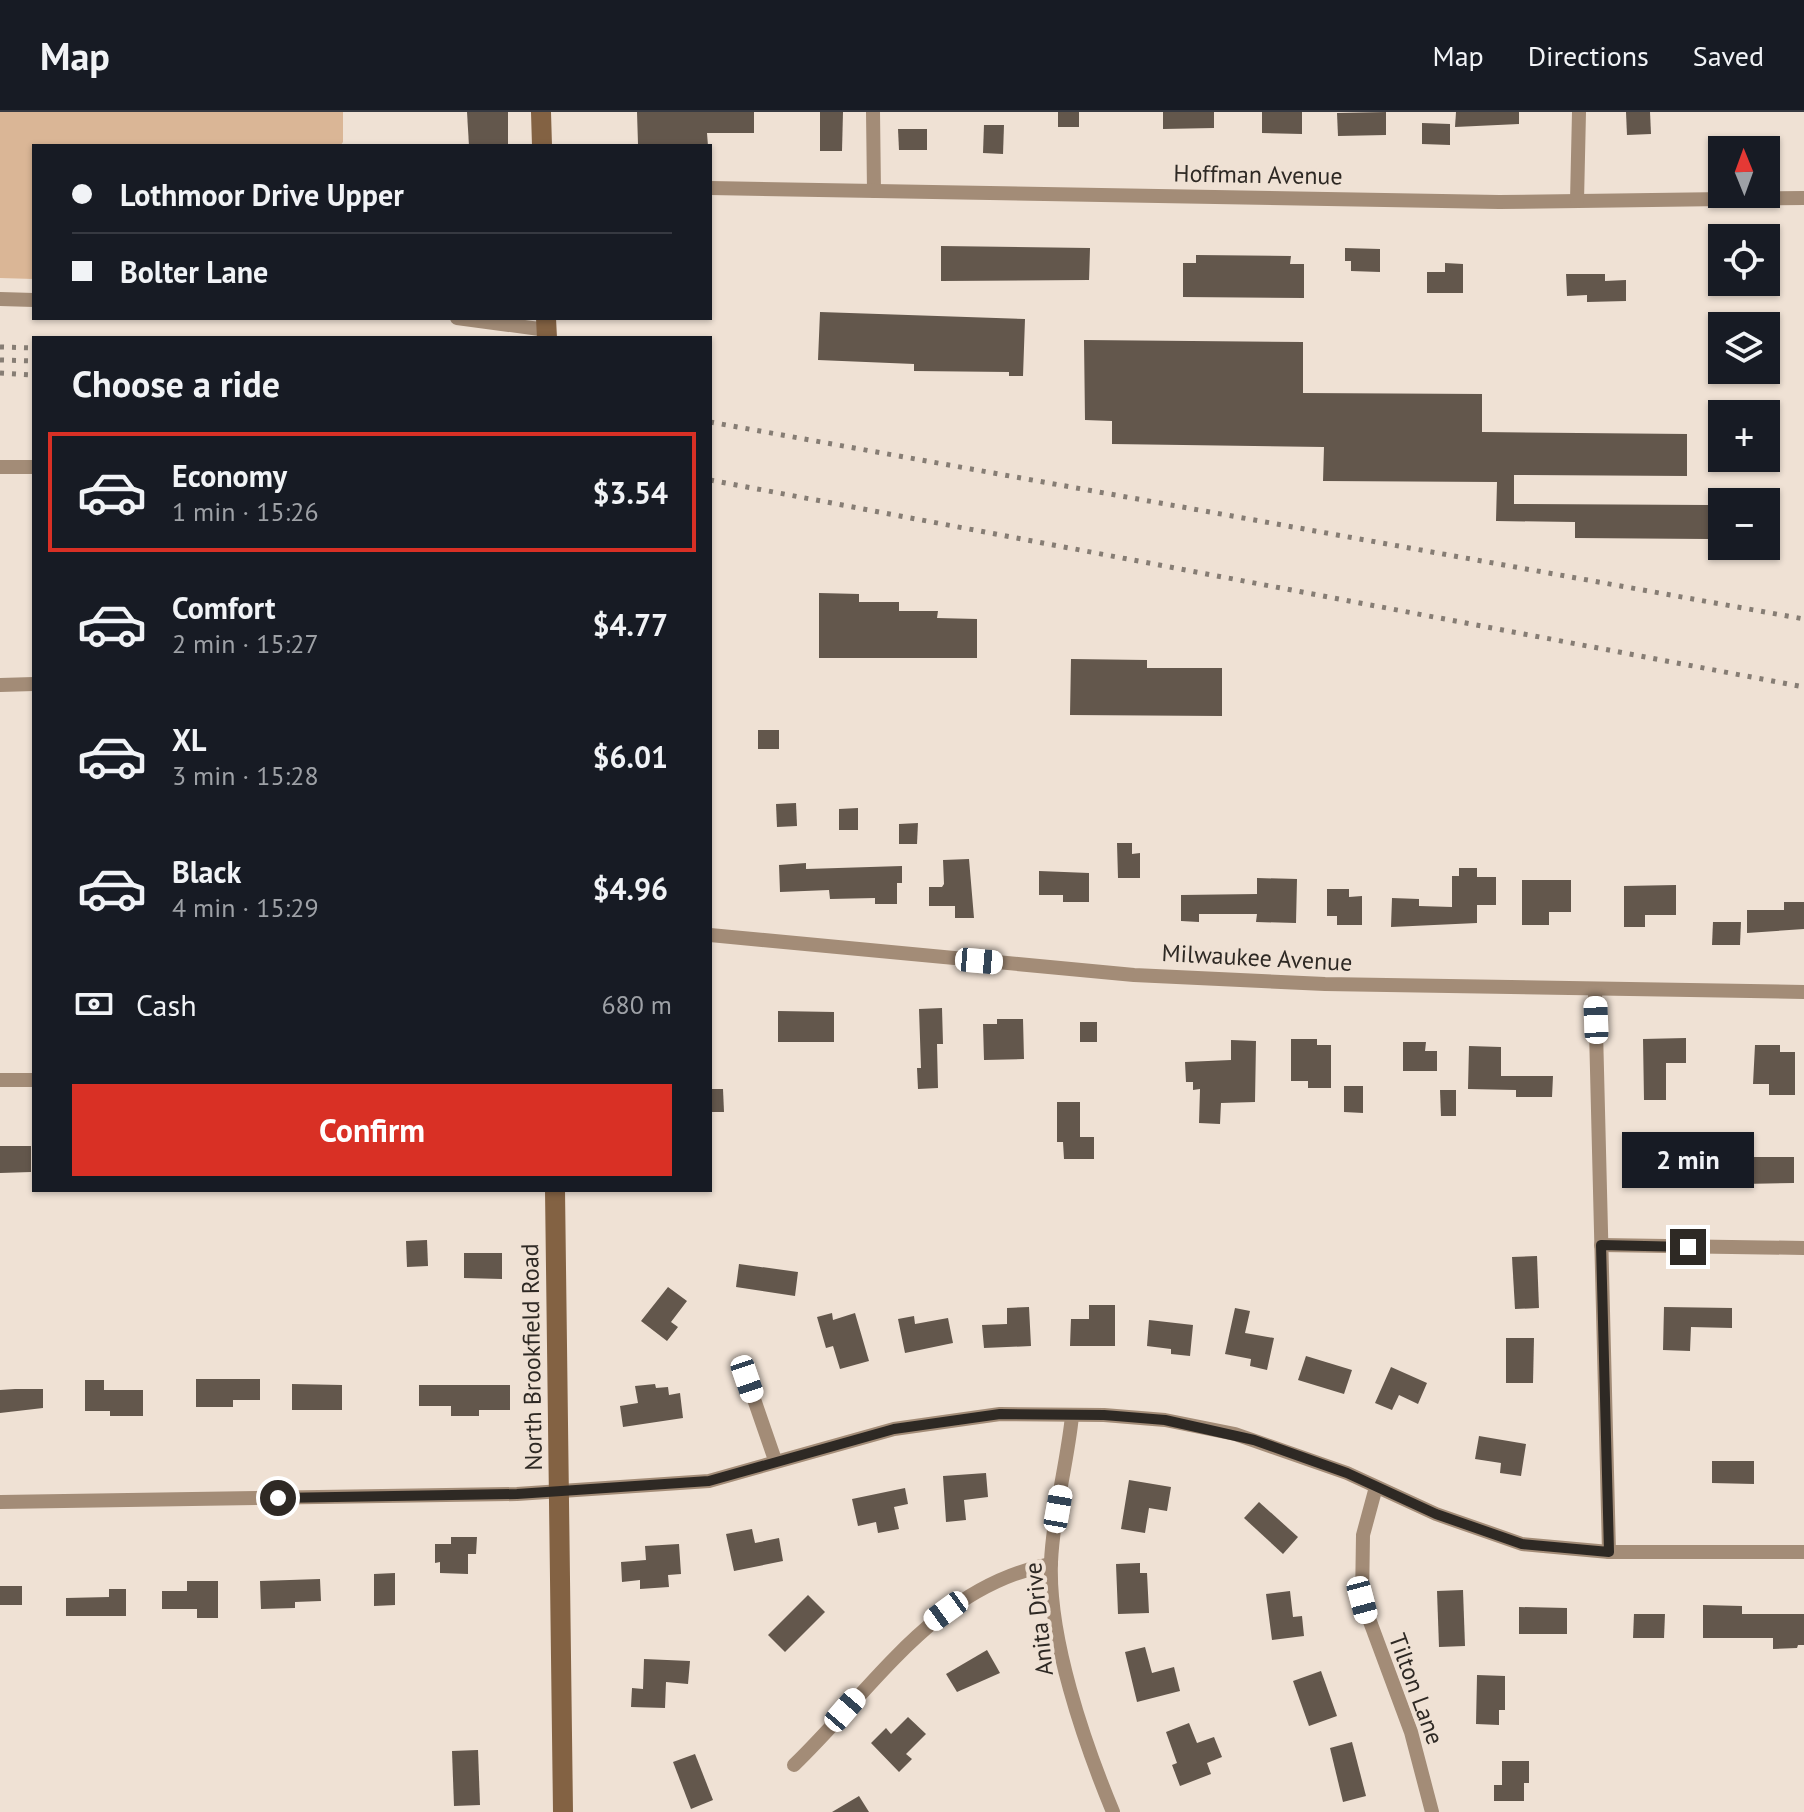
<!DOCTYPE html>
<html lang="en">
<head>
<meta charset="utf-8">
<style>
  :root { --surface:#171b24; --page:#242831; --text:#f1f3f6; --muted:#9ea1a6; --line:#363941; --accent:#d93025 }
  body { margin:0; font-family:"PT Sans",sans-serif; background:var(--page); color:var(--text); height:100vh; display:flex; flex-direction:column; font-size:30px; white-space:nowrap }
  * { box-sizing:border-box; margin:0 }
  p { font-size:26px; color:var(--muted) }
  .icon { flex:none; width:44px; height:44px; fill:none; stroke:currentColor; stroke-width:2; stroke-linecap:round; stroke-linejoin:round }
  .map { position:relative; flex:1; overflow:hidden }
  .drawer { position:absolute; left:32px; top:224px; width:680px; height:856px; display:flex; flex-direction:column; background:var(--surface); border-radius:0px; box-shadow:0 2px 6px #0004 }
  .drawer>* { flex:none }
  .hud { position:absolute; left:32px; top:32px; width:680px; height:176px; border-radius:0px; box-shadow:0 2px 6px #0004; display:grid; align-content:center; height:176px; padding:0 40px; background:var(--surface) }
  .needle { width:52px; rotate:359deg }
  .buttons { position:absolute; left:1708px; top:24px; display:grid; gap:16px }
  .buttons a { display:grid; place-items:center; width:72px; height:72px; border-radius:0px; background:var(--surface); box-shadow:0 2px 6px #0004; font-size:40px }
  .end { position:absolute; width:36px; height:36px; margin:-18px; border:10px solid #2e2924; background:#fff; box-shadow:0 0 0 4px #fff }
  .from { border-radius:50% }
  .bubble { position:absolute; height:56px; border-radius:0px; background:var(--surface); box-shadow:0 2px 6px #0004; font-size:26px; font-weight:700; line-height:56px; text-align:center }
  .car { position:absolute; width:24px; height:48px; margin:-24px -12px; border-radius:10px; box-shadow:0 0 6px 2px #0007; background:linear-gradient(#fff 24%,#345 0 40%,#fff 0 76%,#345 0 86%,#fff 0) }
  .hud b { display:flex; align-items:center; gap:28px; height:76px; font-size:30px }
  .hud b+b { border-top:2px solid var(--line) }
  .hud i { width:20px; height:20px; background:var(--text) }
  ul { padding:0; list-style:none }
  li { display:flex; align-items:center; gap:24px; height:120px; margin:0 16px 12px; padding:0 24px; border:4px solid transparent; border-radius:0px }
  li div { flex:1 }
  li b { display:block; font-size:30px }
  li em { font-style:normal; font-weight:700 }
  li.selected { border-color:var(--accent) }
  li>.icon { width:72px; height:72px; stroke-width:1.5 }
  h2 { padding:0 40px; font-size:36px; line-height:96px }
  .pay { display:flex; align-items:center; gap:20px; height:88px; padding:0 40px; font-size:30px }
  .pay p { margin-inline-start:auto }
  .cta { display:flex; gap:16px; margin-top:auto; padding:16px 40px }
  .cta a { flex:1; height:92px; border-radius:0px; background:var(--accent); color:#fff; font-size:32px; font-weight:700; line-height:92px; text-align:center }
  header { display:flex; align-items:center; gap:48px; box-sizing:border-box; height:112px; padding:0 40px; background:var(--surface); border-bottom:2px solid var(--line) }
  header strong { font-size:38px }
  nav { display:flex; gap:44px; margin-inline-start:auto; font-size:28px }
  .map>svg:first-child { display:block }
  .green { fill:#dab696 }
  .building { fill:#63574c }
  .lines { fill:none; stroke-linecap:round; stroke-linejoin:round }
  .street { stroke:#a38c77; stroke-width:14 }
  .secondary { stroke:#836243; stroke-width:20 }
  .rail { stroke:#867d74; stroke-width:5; stroke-dasharray:4 8; stroke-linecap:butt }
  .route { stroke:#2e2924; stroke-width:10 }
  .labels { text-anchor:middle; stroke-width:8; stroke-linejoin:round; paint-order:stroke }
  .street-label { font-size:24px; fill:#2e2924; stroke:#efe1d4 }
</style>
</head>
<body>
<header>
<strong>Map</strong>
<nav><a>Map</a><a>Directions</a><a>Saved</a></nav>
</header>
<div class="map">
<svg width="1804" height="1700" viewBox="0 0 1804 1700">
  <rect width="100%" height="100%" fill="#efe1d4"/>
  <!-- green -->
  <path class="green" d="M0,0H343V30L340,34H34V167L0,166Z"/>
  <!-- building -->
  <g class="building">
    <path d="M467,0H508V34H469Z"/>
    <path d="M637,0H754V21H707L708,34L638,32Z"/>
    <path d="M820,0H843L842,39H820Z"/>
    <rect x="1058" y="0" width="21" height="15"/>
    <path d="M1163,0H1214V16L1163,17Z"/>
    <path d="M1262,0H1302V22L1262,21Z"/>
    <path d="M1386,0V23L1338,24L1337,1Z"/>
    <path d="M1456,0H1519V12L1455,15Z"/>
    <path d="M1626,0H1650L1651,22L1627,23Z"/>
    <path d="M1422,11L1450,12V33L1422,32Z"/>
    <path d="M984,13H1004L1003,42L983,41Z"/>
    <path d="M898,17H927V38H899Z"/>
    <path d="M941,134L1090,136L1089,168L941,169Z"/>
    <path d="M1345,136L1380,137V160L1351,159V149H1345Z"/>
    <path d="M1196,143L1291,144L1290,152H1304V186L1183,185V151H1196Z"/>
    <path d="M1445,151L1463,152V181H1427V160H1445Z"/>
    <path d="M1566,162H1605V169L1626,168V189L1587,190V183L1567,184Z"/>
    <path d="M820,200L1025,207L1023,264H1009V260L914,259V252L818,248Z"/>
    <path d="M1084,228L1303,230V281L1482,282V320L1687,322V364L1514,363V392L1708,393V427L1575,426V410L1496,409L1497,370L1323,369L1324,335L1112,332V309L1085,308Z"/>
    <path d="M819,481L859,482V490H899V499H938L937,506L977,507V546H819Z"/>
    <path d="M1071,547L1147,548V556H1222V604L1070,603Z"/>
    <rect x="758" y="618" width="21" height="19"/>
    <path d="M796,691L797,714L777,715L776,692Z"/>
    <path d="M858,696V718H839V697Z"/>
    <path d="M918,711L917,732H899V712Z"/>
    <path d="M1117,731H1132V742L1140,741V766H1118Z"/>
    <path d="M969,747L974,806H955V794H929V775H942L944,772L943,748Z"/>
    <path d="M806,751V757L902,754V771H897V792H875V786L830,787L829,778L780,780L779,753Z"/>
    <path d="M1459,756H1477V765H1496V793H1477V811L1391,815L1392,786L1419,787V794L1452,795V764H1459Z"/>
    <path d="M1039,759L1089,761V790H1063V783H1039Z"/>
    <path d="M1257,766L1297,767L1296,811L1256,810L1257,802H1199V810L1181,809V783L1257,782Z"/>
    <path d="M1522,768H1571V800H1549V813H1522Z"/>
    <path d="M1676,773V803H1645V815H1624V774Z"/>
    <path d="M1327,777H1349V785L1362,784V813H1337V804H1327Z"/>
    <path d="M1784,790H1804V817L1747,821V798H1784Z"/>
    <path d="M1713,810H1741L1740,833H1712Z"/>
    <path d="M942,896L943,932H937L938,976L918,977L917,956H921L919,897Z"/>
    <path d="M778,899L834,900V930H778Z"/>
    <path d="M997,907H1023L1024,947L984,948L983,912H997Z"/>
    <rect x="1080" y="910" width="17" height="20"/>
    <path d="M1686,926V951H1666V988H1644L1643,927Z"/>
    <path d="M1291,927H1317V933H1331V976H1308V969H1291Z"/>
    <path d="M1231,928L1256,929L1255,990L1221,991L1220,1012L1199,1011L1200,977L1193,978V970H1186L1185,950L1231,948Z"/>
    <path d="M1403,930H1426L1425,939H1437V959H1403Z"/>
    <path d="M1755,933H1780V940H1795V983H1769V972H1753Z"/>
    <path d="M1469,934L1501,935V964H1553L1552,985H1516V978L1468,977Z"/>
    <path d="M1344,974H1363V1001L1344,1000Z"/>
    <path d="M710,977H723L724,1000H710Z"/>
    <path d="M1440,978H1456V1004H1441Z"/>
    <path d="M1057,990H1080V1025H1094V1047H1064L1063,1030H1057Z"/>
    <path d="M0,1034H31V1060L0,1061Z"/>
    <path d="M1647,1045H1676L1675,1070H1647Z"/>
    <path d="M1742,1045H1794V1071L1742,1072Z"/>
    <path d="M427,1128L428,1154L407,1155L406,1129Z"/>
    <path d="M464,1141H502V1167L464,1166Z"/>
    <path d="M1537,1144L1539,1196L1515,1197L1512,1145Z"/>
    <path d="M739,1152L798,1160L795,1184L736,1175Z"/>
    <path d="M668,1175L687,1189L671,1210L678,1215L667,1229L641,1209Z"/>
    <path d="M1089,1193H1115V1234H1070L1071,1207H1089Z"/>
    <path d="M1029,1195L1031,1234L984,1236L982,1213L1007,1212V1196Z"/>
    <path d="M1664,1195L1732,1196V1216L1691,1215L1690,1239L1663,1238Z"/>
    <path d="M1235,1196L1250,1199L1245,1221L1274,1226L1267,1258L1250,1254L1251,1247L1225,1242Z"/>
    <path d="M832,1201L833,1208L855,1201L869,1249L840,1257L833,1234L826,1236L817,1205Z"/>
    <path d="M914,1204L915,1212L948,1206L953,1231L905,1241L898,1207Z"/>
    <path d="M1149,1208L1193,1213L1190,1244L1171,1242V1237L1147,1234Z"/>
    <path d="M1506,1226H1534L1533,1271H1506Z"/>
    <path d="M1306,1244L1352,1258L1344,1282L1298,1268Z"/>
    <path d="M1391,1255L1427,1271L1418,1292L1399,1283L1392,1298L1375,1291Z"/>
    <path d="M196,1267H260V1288H233V1295H196Z"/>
    <path d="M85,1268H104V1278H143V1304H110V1299H85Z"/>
    <path d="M292,1272L342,1273V1298H292Z"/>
    <path d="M655,1272L656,1276L668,1275L669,1283L680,1281L683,1306L623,1315L620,1294L638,1291L635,1274Z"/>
    <path d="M419,1273H510V1298H479V1304H451V1294H419Z"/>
    <path d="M15,1277H43V1296L0,1301V1278Z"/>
    <path d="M1479,1324L1526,1332L1521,1364L1500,1361L1501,1351L1475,1347Z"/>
    <path d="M1712,1349H1754V1372L1712,1371Z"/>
    <path d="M986,1361L988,1385L964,1388L966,1408L946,1410L943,1364Z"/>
    <path d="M1129,1368L1171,1375L1167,1399L1149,1396L1145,1421L1121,1417Z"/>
    <path d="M905,1376L908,1392L894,1395L899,1417L878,1421L876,1410L858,1414L852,1387Z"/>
    <path d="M1259,1390L1298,1425L1283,1442L1244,1406Z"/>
    <path d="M752,1417L755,1431L779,1426L783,1449L734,1459L726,1422Z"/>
    <path d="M451,1425H477L476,1442H468V1462L440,1461V1450L435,1451V1432H451Z"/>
    <path d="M679,1432L681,1462L668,1463L669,1475L640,1477V1468L622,1470L621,1450L646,1448L645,1434Z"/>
    <path d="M1140,1451V1461H1147L1149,1501L1118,1502L1116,1452Z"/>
    <path d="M395,1461V1493L374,1494V1462Z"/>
    <path d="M320,1467L321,1489L295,1490V1496L261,1497L260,1469Z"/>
    <path d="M187,1469H218V1506H197V1497H162V1479H187Z"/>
    <rect x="0" y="1474" width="22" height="19"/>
    <path d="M109,1477H126V1504H66V1486L109,1485Z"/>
    <path d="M1463,1478L1465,1534L1439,1535L1437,1479Z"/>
    <path d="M1290,1479L1293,1505L1302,1504L1304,1524L1272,1528L1266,1482Z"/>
    <path d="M808,1483L825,1500L785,1540L768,1523Z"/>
    <path d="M1703,1493L1742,1494V1502H1804V1533H1798L1797,1536L1773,1537V1526H1703Z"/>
    <path d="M1519,1495L1567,1496V1522H1519Z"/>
    <path d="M1634,1502H1665L1664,1526H1633Z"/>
    <path d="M1145,1535L1152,1561L1174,1555L1180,1579L1137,1590L1125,1540Z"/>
    <path d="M987,1538L1000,1561L957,1580L946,1562Z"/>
    <path d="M644,1547L690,1549L688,1572L666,1570L665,1596L631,1595L632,1576L643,1577Z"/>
    <path d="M1321,1559L1337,1604L1309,1614L1293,1569Z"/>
    <path d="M1477,1563L1505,1564V1598H1499V1613L1476,1612Z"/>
    <path d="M908,1605L926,1622L906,1642L912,1647L899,1660L871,1631L886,1616L891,1622Z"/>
    <path d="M1189,1611L1197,1631L1214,1625L1222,1645L1207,1651L1211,1662L1180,1674L1172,1653L1177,1651L1166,1620Z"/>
    <path d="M1352,1630L1366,1684L1343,1690L1330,1636Z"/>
    <path d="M478,1638L480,1693L454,1694L452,1639Z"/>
    <path d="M695,1642L713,1688L691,1697L673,1650Z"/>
    <path d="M1502,1649H1529V1671H1524V1689H1494V1673H1502Z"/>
    <path d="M859,1684L869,1700H832Z"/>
  </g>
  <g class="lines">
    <!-- street -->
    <g class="street">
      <path d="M873,0L874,79"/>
      <path d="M710,76L1499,90L1804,86"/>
      <path d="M1577,89L1579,0"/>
      <path d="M0,187L34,188"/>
      <path d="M457,206L547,218"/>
      <path d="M0,355H34"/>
      <path d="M0,573L34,572"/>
      <path d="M710,823L1134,863L1325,872L1804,880"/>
      <path d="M1595,878L1609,1440"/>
      <path d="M0,968H34"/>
      <path d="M1601,1133L1804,1136"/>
      <path d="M747,1267L775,1348"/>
      <path d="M1072,1304C1067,1353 1053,1401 1051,1450C1048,1526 1084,1630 1113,1700"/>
      <path d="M1376,1375L1363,1423L1362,1488L1411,1620L1432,1700"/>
      <path d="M0,1390L517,1382L709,1369L894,1317L1000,1302L1104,1303L1165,1308L1235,1322L1347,1361L1436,1402L1522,1432L1609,1440H1804"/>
      <path d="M794,1653C874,1576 935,1474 1051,1452"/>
    </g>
    <!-- secondary -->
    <g class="secondary">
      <path d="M541,0L542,34"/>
      <path d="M546,206L547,226"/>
      <path d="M555,1078L563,1700"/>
    </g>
    <!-- rail -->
    <g class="rail">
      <path d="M0,235L34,236"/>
      <path d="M0,248L34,249"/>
      <path d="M0,261L34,263"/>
      <path d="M710,310L1804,507"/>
      <path d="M710,368L1804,575"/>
    </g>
  </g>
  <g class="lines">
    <!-- route -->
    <path class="route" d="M278,1386L517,1382L709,1369L894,1317L1000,1302L1104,1303L1165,1308L1254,1328L1347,1361L1436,1402L1522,1432L1609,1440L1601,1133L1688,1135"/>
  </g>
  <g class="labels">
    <!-- street labels -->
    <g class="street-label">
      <text transform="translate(1258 63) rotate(1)" y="8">Hoffman Avenue</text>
      <text transform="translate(1257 846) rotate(3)" y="8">Milwaukee Avenue</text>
      <text transform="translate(532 1245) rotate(-91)" y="8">North Brookfield Road</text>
      <text transform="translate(1039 1507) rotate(-96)" y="8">Anita Drive</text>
      <text transform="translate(1416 1577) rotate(70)" y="8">Tilton Lane</text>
    </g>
  </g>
</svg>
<div class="buttons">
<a><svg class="needle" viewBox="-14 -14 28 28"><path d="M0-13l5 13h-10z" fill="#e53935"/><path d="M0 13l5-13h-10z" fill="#9ea1a6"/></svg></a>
<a><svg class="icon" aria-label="locate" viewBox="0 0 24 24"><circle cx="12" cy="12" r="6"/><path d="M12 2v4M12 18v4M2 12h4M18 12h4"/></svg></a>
<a><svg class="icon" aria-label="layers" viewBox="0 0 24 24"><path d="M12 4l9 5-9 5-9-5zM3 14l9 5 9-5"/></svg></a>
<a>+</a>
<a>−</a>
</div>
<i class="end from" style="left:278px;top:1386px"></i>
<i class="end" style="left:1688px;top:1135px"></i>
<div class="bubble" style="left:1622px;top:1020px;width:132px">2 min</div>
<i class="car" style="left:979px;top:849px;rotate:95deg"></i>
<i class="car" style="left:1596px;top:908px;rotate:358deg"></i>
<i class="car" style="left:747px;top:1267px;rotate:161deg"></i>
<i class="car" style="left:1058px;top:1397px;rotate:10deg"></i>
<i class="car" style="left:1362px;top:1488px;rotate:165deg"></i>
<i class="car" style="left:946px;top:1499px;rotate:234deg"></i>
<i class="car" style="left:845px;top:1598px;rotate:41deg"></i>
<div class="hud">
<b><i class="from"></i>Lothmoor Drive Upper</b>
<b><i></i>Bolter Lane</b>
</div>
<section class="drawer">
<h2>Choose a ride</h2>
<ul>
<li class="selected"><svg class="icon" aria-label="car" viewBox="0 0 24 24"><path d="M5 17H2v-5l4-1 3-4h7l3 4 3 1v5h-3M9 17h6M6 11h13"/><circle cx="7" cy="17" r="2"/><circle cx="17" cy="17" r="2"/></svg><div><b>Economy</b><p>1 min · 15:26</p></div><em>$3.54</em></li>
<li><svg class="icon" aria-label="car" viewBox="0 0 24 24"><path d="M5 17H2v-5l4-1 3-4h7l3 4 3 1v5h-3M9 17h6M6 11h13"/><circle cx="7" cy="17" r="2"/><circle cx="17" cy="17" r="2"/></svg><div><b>Comfort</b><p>2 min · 15:27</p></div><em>$4.77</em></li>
<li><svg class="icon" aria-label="car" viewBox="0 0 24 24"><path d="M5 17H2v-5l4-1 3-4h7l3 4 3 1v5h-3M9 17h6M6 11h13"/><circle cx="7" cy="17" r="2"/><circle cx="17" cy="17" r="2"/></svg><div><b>XL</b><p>3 min · 15:28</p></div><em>$6.01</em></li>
<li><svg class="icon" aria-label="car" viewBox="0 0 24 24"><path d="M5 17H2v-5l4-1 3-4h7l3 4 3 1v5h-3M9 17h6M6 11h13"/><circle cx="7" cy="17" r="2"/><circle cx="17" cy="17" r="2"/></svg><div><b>Black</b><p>4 min · 15:29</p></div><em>$4.96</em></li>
</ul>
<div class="pay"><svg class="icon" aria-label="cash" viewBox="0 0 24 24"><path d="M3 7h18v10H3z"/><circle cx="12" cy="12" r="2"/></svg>Cash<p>680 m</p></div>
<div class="cta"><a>Confirm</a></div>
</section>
</div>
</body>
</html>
